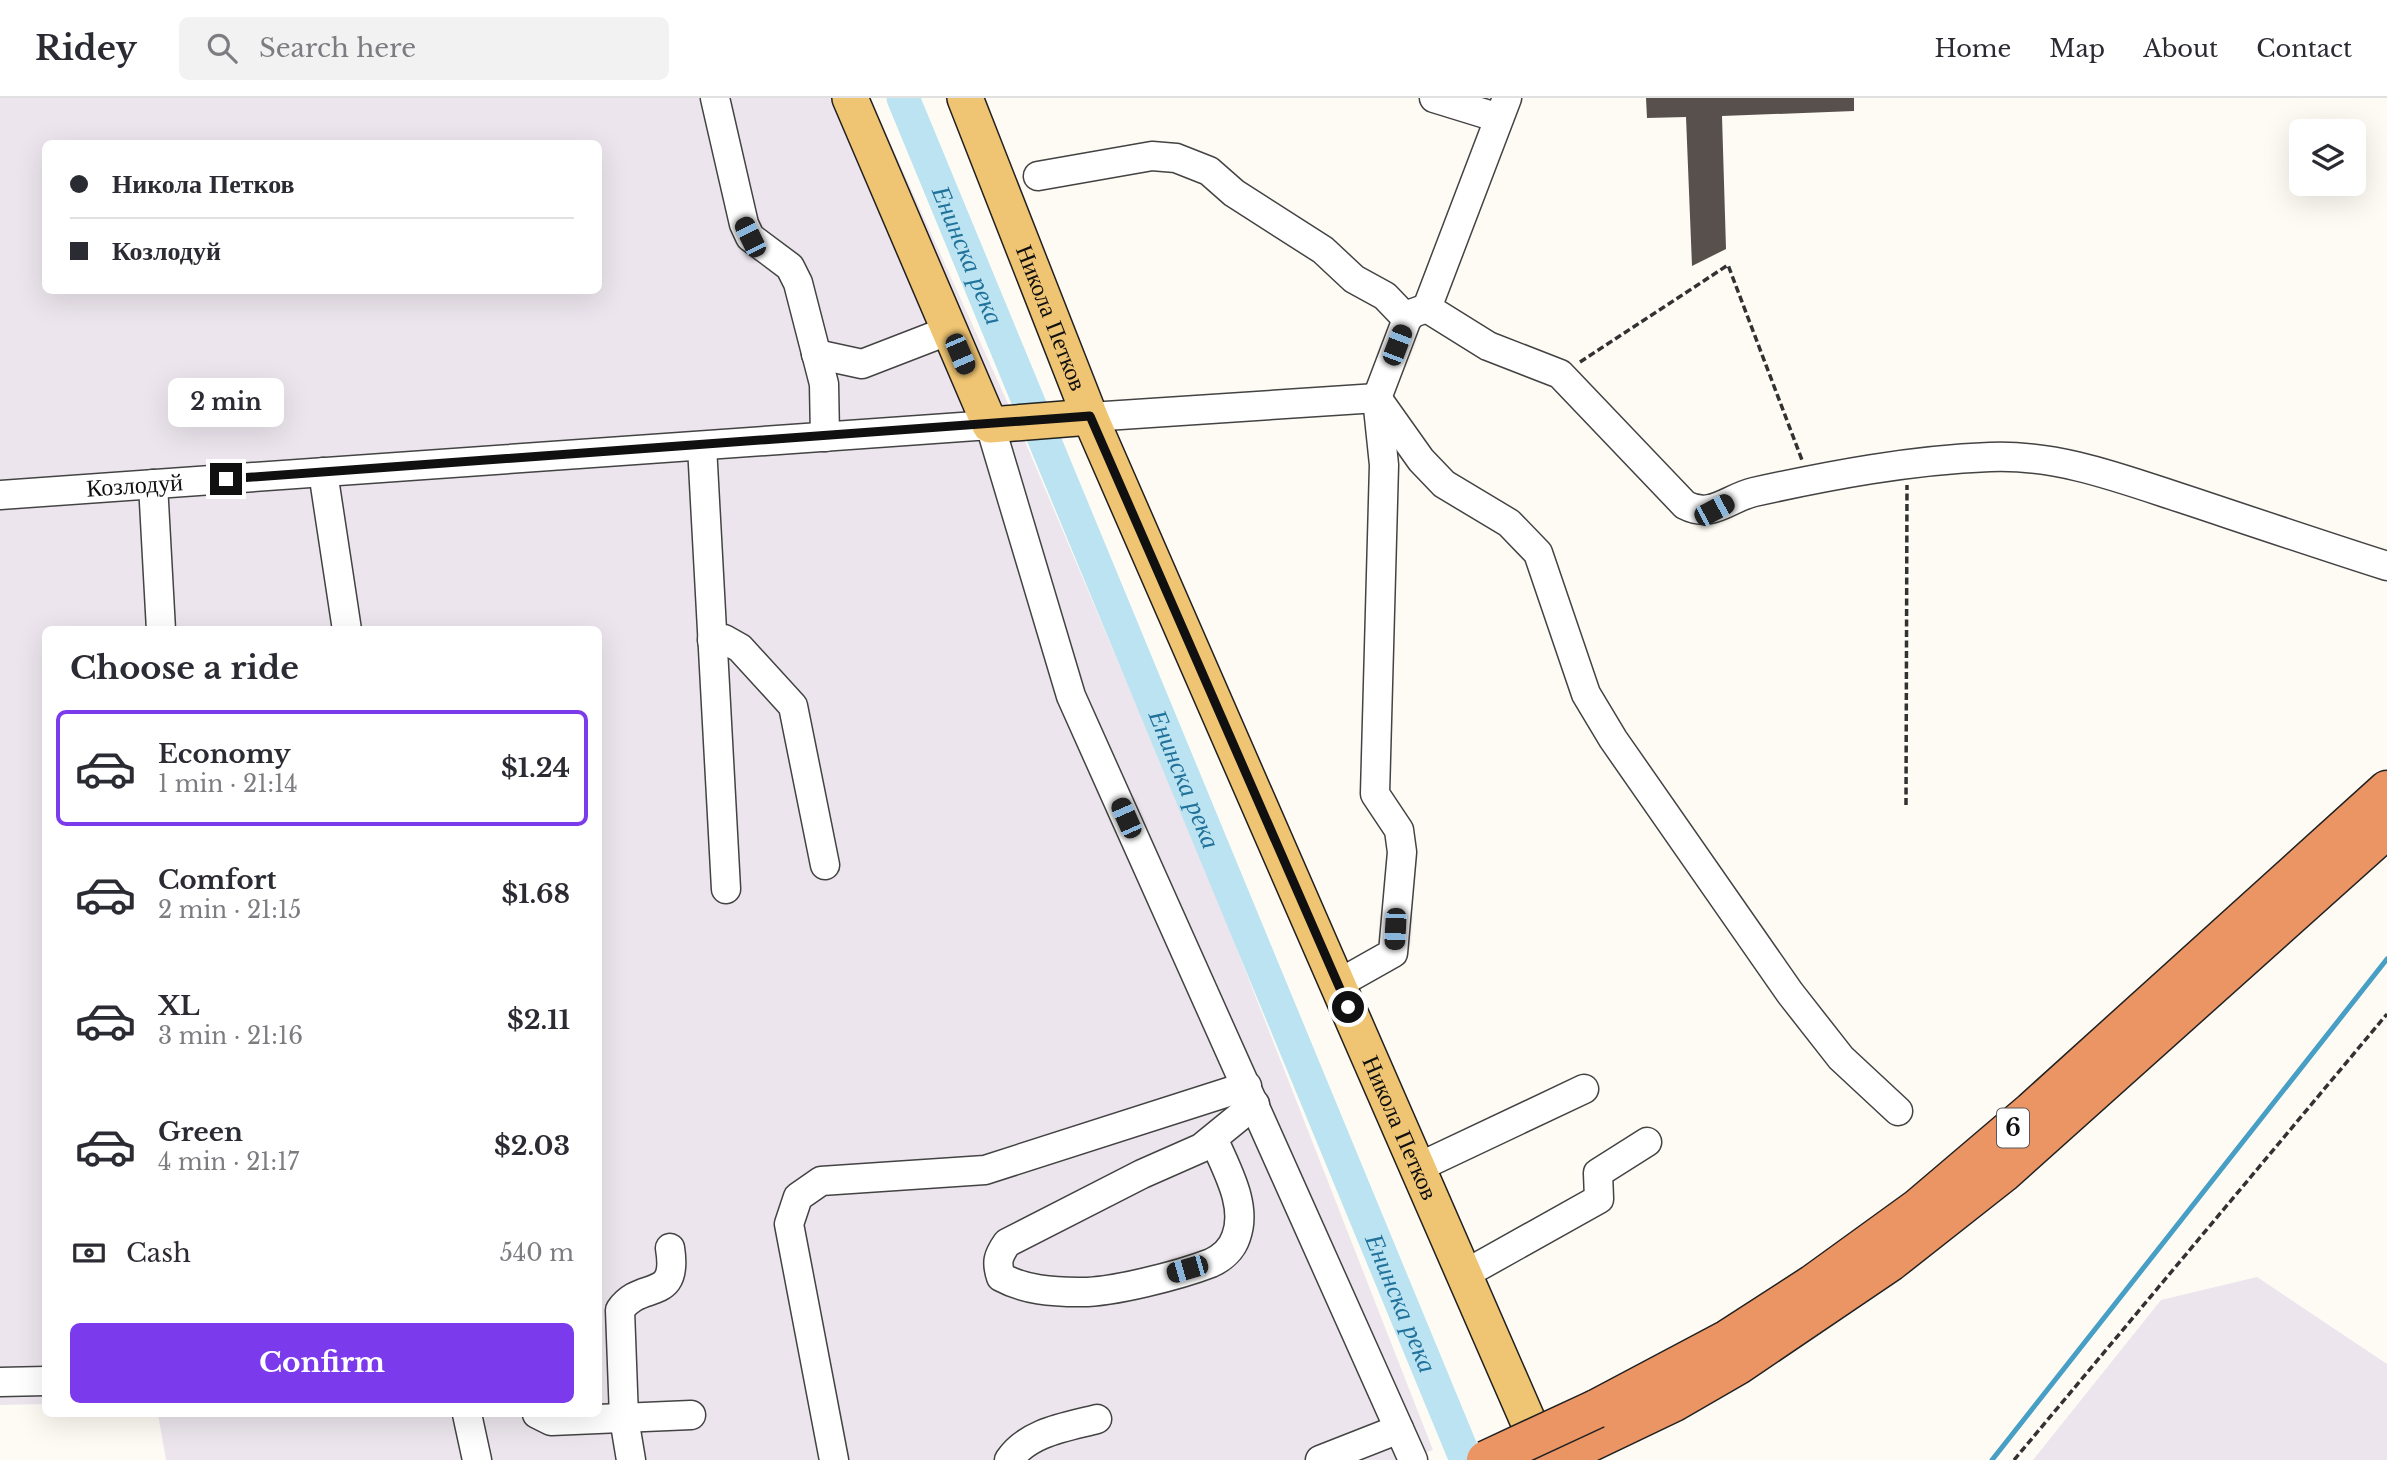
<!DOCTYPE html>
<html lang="en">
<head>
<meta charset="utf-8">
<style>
  :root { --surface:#fff; --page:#f2f2f3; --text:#2b2b33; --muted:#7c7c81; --line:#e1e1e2; --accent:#7c3aed }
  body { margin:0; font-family:"Libre Baskerville",serif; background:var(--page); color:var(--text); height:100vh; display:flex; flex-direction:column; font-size:26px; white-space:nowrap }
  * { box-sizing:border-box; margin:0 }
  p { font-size:23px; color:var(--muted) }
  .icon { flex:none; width:38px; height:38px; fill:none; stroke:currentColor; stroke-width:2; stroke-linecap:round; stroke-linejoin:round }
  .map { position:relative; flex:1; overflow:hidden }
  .panel { position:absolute; left:42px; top:528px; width:560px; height:791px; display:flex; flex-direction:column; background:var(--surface); border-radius:10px; box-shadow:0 7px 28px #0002 }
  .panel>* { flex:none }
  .top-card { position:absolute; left:42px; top:42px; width:560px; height:154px; border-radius:10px; box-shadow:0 7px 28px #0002; display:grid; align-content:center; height:154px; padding:0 28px; background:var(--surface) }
  .buttons { position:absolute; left:2289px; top:21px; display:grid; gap:14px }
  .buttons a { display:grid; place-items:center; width:77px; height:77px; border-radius:10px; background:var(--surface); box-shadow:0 7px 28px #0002; font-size:35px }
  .end { position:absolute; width:32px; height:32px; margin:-16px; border:9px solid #101010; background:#fff; box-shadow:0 0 0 4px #fff }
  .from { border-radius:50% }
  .bubble { position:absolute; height:49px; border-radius:10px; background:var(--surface); box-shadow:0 7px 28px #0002; font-size:23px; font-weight:700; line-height:49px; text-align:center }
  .car { position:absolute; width:21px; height:42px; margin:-21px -10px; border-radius:9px; box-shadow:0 0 5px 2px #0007; background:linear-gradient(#222 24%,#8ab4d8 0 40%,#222 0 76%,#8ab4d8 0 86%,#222 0) }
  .top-card b { display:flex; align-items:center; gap:24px; height:66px; font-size:26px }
  .top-card b+b { border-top:2px solid var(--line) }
  .top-card i { width:18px; height:18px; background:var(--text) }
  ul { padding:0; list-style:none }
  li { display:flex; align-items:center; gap:21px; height:116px; margin:0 14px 10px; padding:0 14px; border:4px solid transparent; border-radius:10px }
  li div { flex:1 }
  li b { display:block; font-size:26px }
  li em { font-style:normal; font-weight:700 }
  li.selected { border-color:var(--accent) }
  li>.icon { width:63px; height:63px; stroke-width:1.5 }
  h2 { padding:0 28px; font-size:32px; line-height:84px }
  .pay { display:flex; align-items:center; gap:18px; height:77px; padding:0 28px; font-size:26px }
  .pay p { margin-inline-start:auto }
  .primary-button { display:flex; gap:14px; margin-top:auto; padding:14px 28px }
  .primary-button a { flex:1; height:80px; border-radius:10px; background:var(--accent); color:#fff; font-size:28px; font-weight:700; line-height:80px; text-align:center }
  header { display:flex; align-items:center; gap:42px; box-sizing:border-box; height:98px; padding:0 35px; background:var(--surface); border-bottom:2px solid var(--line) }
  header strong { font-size:33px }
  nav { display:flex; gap:38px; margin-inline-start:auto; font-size:24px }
  .search { width:490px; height:63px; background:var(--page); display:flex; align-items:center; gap:18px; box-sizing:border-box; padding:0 24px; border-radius:10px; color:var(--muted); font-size:26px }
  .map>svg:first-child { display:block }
  .industrial { fill:#ece5ed; fill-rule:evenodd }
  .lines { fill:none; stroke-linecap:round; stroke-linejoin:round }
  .stream { stroke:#479fc5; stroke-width:5 }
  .river { stroke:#bbe3f2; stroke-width:33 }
  .building { fill:#58504d }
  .minor-casing { stroke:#434343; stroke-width:31 }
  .major-casing { stroke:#212121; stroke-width:38 }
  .highway-casing { stroke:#212121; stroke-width:41 }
  .path { stroke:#323232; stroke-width:3.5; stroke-dasharray:7 3.5; stroke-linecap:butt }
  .minor { stroke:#fff; stroke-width:28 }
  .major { stroke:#efc472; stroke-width:35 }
  .highway { stroke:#eb9565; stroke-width:38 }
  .highway-bridge-casing { stroke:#212121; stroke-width:41; stroke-linecap:butt }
  .highway-bridge { stroke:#eb9565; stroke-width:38 }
  .route { stroke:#101010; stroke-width:9 }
  .labels { text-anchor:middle; stroke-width:7; stroke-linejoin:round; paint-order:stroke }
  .shield { fill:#fff; stroke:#585858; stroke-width:2 }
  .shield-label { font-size:23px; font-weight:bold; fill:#101010 }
  .street-label { font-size:24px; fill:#101010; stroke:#fff }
  .water-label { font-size:26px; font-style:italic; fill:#20729b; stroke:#fff }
</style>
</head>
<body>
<header>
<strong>Ridey</strong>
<div class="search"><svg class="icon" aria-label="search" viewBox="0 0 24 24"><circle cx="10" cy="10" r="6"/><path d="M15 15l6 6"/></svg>Search here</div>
<nav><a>Home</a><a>Map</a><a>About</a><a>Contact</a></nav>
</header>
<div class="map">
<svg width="2387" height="1362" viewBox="0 0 2387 1362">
  <rect width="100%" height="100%" fill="#fefbf4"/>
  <!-- industrial -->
  <g class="industrial">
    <path d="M0,0H870L1024,341L1206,772L1433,1352L1406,1362H166L158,1316H598V532H46L45,1306L0,1307ZM46,46H598V192H46Z"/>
    <path d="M2257,1179L2387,1266V1362H2033L2161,1202Z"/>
  </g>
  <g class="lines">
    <!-- stream -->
    <path class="stream" d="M1992,1362L2387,861"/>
    <!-- river -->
    <path class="river" id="s1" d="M903,0L1466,1362"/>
  </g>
  <!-- building -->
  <path class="building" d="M1646,0H1854V13L1722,18L1726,151L1692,168L1686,19L1647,20Z"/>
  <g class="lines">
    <!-- minor casing -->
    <g class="minor-casing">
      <g id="minor">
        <path d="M715,0L744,126L750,139L790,169L798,185L824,286L825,339"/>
        <path d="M1434,0L1499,20"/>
        <path d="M1038,78L1152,58L1176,60L1209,73L1234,95L1323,152L1354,181L1385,198L1407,221"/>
        <path d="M1427,210L1507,0"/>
        <path d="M816,256L862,266L950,232"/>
        <path d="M1090,319L1377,300L1421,362L1444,386L1509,425L1538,455L1586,596L1613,641L1790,895L1841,960L1898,1013"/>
        <path d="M702,348L726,791"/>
        <path d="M323,374L347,532"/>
        <path d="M153,386L161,532"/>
        <path id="s2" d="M0,397L990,327L1071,598L1413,1362"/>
        <path d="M712,542L724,541L740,550L793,608L825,767"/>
        <path d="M1338,886L1393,855L1402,754L1399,732L1375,696L1384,367L1377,300L1407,221L1413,215L1427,210L1488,248L1560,276L1685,407C1712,421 1728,400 1754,394C1831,377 1911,362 1990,359C2060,356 2125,382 2190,403C2256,425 2321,447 2387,468"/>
        <path d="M1214,1042C1226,1071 1248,1107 1236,1139C1232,1151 1222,1160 1211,1165C1180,1177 1111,1195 1079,1194C1052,1194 1025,1192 1001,1179C996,1164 998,1158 1007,1145L1142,1076L1201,1050L1255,1006"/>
        <path d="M1419,1069L1584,991"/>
        <path d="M1465,1176L1599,1101L1598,1075L1647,1044"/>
        <path d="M0,1284L46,1283"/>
        <path d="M467,1316L477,1362"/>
        <path d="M537,1316L551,1323L691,1317"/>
        <path d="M631,1362L624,1320L620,1212C641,1181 679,1206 670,1150"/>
        <path d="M834,1362L789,1126L798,1099L821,1083L985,1072L1247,988"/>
        <path d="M1009,1362C1028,1334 1066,1329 1097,1321"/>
        <path d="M1320,1362L1399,1331"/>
      </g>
    </g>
    <!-- major casing -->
    <g class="major-casing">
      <g id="major">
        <path d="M850,0L990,327L1090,319"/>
        <path id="s3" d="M965,0L1090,319L1545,1362"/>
      </g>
    </g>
    <!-- highway casing -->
    <g class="highway-casing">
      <g id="highway">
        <path d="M1596,1311L1728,1241L1813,1186L1918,1110L2032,1013L2387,692"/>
        <path d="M1553,1362L1674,1304L1738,1267L1890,1164L2003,1075L2387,731"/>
      </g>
    </g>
    <!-- path -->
    <g class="path">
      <path d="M1580,264L1728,167L1802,362"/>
      <path d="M1906,707L1907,387"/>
      <path d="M2014,1362L2387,916"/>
    </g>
    <!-- minor -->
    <use href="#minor" class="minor"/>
    <!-- major -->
    <use href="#major" class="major"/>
    <!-- highway -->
    <use href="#highway" class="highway"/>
    <!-- highway-bridge casing -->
    <g class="highway-bridge-casing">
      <path id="highway-bridge" d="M1486,1362L1596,1311"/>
    </g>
    <!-- highway-bridge -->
    <use href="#highway-bridge" class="highway-bridge"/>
  </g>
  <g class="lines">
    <!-- route -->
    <path class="route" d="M226,381L1090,318L1348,909"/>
  </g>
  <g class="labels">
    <!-- shield labels -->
    <rect class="shield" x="1997" y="1010.5" width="32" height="39" rx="5"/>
    <g class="shield-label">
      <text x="2013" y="1038">6</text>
    </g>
    <!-- street labels -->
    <g class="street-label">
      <text dy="8" stroke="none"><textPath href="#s3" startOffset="236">Никола Петков</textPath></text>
      <text dy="8" stroke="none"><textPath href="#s2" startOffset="135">Козлодуй</textPath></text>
      <text dy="8" stroke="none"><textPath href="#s3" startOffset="1118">Никола Петков</textPath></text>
    </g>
    <!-- water labels -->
    <g class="water-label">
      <text dy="9" stroke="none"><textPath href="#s1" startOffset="170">Енинска река</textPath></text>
      <text dy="9" stroke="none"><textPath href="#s1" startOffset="737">Енинска река</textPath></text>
      <text dy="9" stroke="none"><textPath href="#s1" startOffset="1304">Енинска река</textPath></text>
    </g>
  </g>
</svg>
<div class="buttons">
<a><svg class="icon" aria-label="layers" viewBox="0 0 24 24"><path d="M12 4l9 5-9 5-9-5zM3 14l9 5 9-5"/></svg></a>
</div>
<i class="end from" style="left:1348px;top:909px"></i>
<i class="end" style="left:226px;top:381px"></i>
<div class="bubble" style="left:168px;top:280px;width:116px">2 min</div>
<i class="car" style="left:750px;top:139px;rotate:334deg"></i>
<i class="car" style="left:1397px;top:247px;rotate:21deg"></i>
<i class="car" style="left:960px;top:256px;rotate:157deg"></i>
<i class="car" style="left:1714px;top:412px;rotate:62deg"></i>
<i class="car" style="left:1126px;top:720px;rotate:336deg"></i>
<i class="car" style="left:1395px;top:831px;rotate:183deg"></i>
<i class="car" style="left:1187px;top:1171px;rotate:254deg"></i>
<div class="top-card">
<b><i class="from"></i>Никола Петков</b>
<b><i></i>Козлодуй</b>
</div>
<section class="panel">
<h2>Choose a ride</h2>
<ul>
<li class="selected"><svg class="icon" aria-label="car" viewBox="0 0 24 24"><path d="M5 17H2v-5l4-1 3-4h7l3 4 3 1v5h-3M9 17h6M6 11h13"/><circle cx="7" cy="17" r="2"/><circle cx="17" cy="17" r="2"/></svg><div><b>Economy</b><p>1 min · 21:14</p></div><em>$1.24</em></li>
<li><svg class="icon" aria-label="car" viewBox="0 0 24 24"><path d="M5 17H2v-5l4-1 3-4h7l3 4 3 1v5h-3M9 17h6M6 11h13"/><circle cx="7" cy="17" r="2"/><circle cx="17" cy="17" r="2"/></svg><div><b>Comfort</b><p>2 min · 21:15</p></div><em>$1.68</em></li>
<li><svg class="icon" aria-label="car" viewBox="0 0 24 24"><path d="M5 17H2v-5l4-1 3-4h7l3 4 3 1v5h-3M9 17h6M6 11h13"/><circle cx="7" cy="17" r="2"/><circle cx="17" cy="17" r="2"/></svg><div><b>XL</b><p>3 min · 21:16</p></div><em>$2.11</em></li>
<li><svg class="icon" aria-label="car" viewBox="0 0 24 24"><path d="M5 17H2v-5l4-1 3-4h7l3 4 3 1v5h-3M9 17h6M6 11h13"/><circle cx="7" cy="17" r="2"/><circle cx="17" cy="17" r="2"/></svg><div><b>Green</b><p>4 min · 21:17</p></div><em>$2.03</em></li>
</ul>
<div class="pay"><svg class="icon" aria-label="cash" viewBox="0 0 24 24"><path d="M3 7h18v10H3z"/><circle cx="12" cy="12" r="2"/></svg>Cash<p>540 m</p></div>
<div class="primary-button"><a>Confirm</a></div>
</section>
</div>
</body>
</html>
